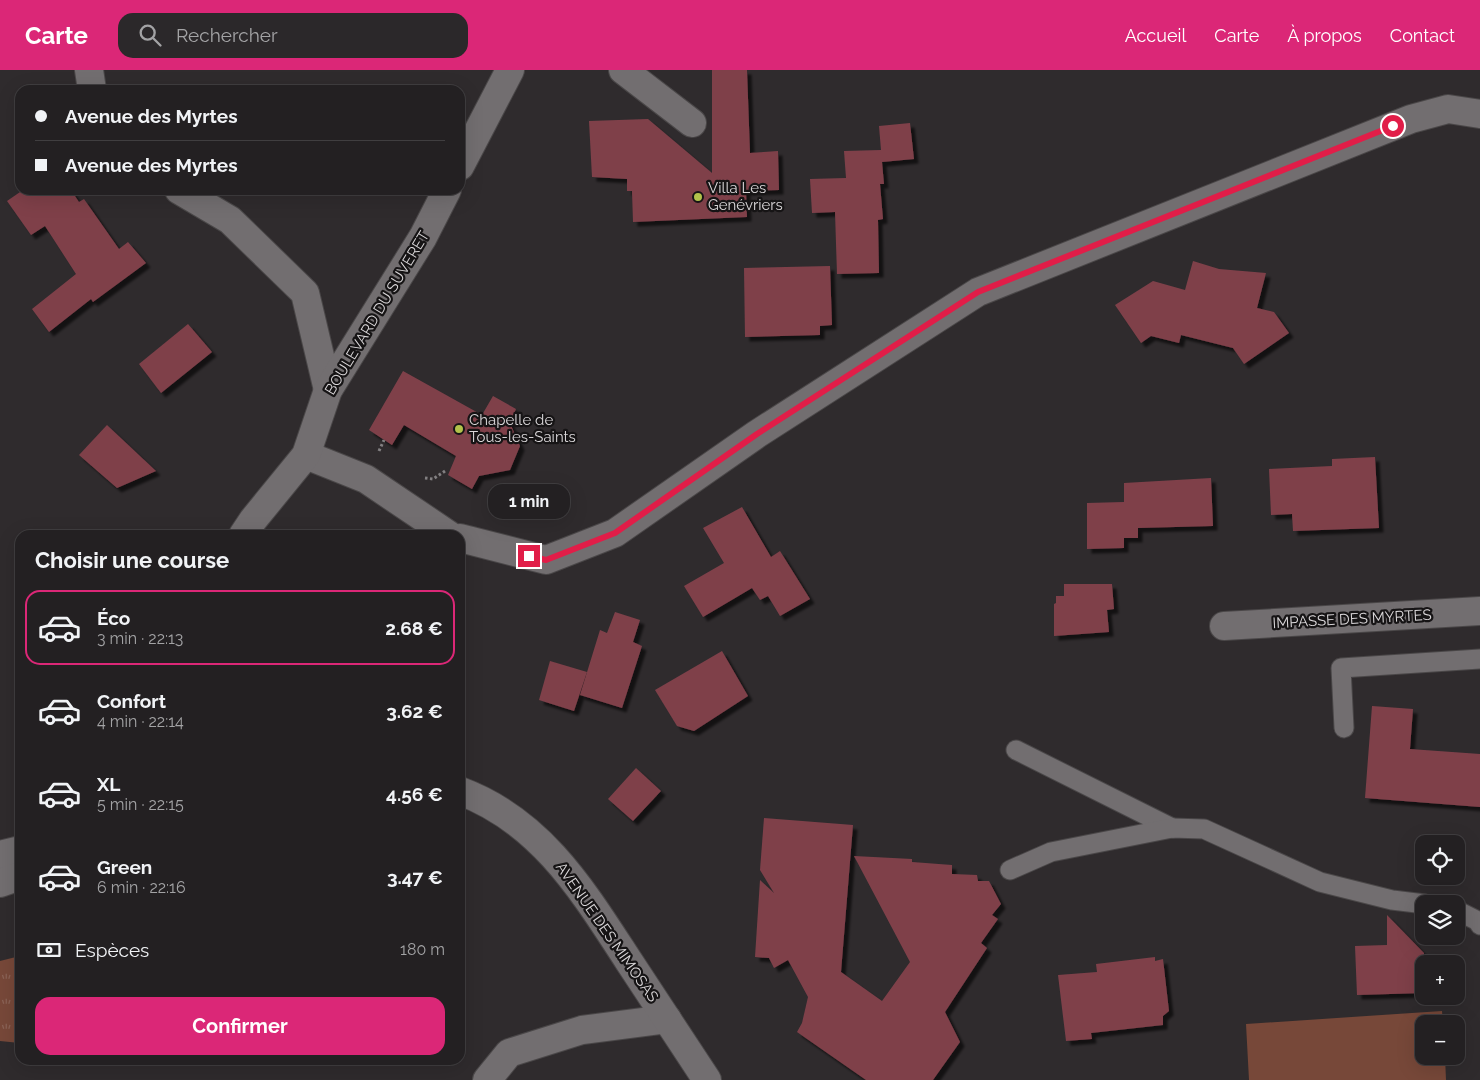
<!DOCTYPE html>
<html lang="fr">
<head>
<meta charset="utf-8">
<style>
  :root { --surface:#232022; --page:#2b282a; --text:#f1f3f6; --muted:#a3a3a5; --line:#403e40; --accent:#db2777 }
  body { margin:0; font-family:Raleway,sans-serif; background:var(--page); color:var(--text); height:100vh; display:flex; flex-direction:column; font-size:19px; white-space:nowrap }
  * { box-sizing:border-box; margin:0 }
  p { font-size:16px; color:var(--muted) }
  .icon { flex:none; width:28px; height:28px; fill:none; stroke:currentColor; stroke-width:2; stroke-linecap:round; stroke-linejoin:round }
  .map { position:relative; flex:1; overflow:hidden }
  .side { position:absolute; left:15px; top:460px; width:450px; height:535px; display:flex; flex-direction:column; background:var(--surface); border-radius:15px; box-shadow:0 5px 20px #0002,0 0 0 1px var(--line) }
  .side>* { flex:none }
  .guide { position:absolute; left:15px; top:15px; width:450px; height:110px; border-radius:15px; box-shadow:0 5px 20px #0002,0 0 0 1px var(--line); display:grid; align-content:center; height:110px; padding:0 20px; background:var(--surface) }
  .tools { position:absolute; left:1415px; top:765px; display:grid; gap:10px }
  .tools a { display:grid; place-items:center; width:50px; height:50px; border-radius:10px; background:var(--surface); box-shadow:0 5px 20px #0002,0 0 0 1px var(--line); font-size:25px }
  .end { position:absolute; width:22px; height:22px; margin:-11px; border:6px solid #e11d48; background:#fff; box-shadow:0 0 0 2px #fff }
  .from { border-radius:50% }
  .bubble { position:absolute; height:35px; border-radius:15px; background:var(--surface); box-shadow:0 5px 20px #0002,0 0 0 1px var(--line); font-size:16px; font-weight:700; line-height:35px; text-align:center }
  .guide b { display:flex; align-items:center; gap:18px; height:48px; font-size:19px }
  .guide b+b { border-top:1px solid var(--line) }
  .guide i { width:12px; height:12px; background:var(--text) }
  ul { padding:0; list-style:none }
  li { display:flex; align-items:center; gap:15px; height:75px; margin:0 10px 8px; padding:0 10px; border:2px solid transparent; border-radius:15px }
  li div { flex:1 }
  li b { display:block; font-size:19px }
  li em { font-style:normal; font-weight:700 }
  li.on { border-color:var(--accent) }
  li>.icon { width:45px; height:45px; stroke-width:1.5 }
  h2 { padding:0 20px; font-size:22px; line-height:60px }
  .pay { display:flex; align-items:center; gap:12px; height:55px; padding:0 20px; font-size:19px }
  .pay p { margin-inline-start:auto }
  .cta { display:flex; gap:10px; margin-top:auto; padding:10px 20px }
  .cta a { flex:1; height:58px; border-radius:15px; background:var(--accent); color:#fff; font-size:20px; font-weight:700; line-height:58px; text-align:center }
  header { display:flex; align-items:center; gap:30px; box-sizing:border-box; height:70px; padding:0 25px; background:var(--accent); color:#fff }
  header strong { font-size:24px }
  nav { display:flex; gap:28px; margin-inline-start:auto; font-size:18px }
  .search { width:350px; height:45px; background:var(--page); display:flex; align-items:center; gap:12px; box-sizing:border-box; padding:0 18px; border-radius:15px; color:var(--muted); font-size:19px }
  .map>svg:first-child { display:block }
  .grass { fill:url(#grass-tufts) }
  .garden { fill:#774839 }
  .building { fill:#7f404a; filter:url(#shadow) }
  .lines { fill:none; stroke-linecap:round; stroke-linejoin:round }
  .service-casing { stroke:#4a4748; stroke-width:21 }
  .minor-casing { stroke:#4a4748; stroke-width:30 }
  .tertiary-casing { stroke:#4a4748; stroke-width:30 }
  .path { stroke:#838082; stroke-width:3; stroke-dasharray:2.5 2.5; stroke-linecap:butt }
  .service { stroke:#726e70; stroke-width:19 }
  .minor { stroke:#726e70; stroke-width:28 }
  .tertiary { stroke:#726e70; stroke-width:28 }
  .route { stroke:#e11d48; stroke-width:6 }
  .poi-dot { fill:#b2c24b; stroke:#161415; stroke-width:2 }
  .labels { text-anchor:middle; stroke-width:4.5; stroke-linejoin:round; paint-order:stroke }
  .poi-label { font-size:15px; fill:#dbd8da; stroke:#161415; text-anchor:start }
  .street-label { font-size:15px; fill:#dbd8da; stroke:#161415 }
</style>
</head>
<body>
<header>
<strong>Carte</strong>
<div class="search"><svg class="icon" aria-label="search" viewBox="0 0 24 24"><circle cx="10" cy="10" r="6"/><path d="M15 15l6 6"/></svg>Rechercher</div>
<nav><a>Accueil</a><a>Carte</a><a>À propos</a><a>Contact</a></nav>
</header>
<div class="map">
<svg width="1480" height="1010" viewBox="0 0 1480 1010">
  <defs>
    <pattern id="grass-tufts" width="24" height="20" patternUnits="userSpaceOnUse" patternTransform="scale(1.25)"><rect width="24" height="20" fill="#774839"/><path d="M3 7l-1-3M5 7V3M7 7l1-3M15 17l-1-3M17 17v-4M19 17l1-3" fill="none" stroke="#8a6255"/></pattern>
    <filter id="shadow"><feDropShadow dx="4.5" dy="4.5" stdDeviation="1" flood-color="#0009"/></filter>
  </defs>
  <rect width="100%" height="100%" fill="#2f2b2d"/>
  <!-- grass -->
  <path class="grass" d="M20,886V973L0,971V891Z"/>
  <!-- garden -->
  <path class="garden" d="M1442,941L1443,954H1424V986H1445L1446,1010H1249L1246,954Z"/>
  <!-- building -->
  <g class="building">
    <path d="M712,0H747L750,83L778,81L779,120L746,121L747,147L633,152L632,121H627V109L592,107L589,51L648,49L712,103Z"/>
    <path d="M910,53L914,89L882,92L884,114H880L883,149L878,150L879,203L837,204L835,142L812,143L810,109L846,108L844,81L881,80L879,56Z"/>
    <path d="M23,120H71L79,132L84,129L119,179L128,172L146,193L93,232L91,229L49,262L32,239L76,204L45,156L31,165L7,131Z"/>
    <path d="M1193,191L1219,199L1266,203L1257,238L1274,242L1289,263L1244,294L1233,278L1181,265L1179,273L1151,266L1141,273L1115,235L1153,211L1185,220Z"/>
    <path d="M830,196L832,255L820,256V265L745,267L744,198Z"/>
    <path d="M188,254L212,282L161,323L139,294Z"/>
    <path d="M403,301L482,345L493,326L516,339L510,353L520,376L510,400L479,406L472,419L448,405L456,386L404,355L392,375L369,360Z"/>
    <path d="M107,355L156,401L117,418L79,385Z"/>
    <path d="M1375,387L1379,458L1293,461L1292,444L1271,445L1269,399L1332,396V389Z"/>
    <path d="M1211,408L1213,456L1138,458V468H1124V478L1087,479V433L1124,432V413Z"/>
    <path d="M742,437L771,487L780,481L810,529L780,546L768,526L760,530L752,518L703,547L684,516L724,493L703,458Z"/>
    <path d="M1064,514H1112L1114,539L1107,540L1109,562L1054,566V534L1056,533V526H1064Z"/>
    <path d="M615,542L640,550L633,572L642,576L622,638L580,625L600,560L607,563Z"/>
    <path d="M722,581L748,626L694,661L677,656L655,620Z"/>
    <path d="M550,591L587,602L574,641L539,630Z"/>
    <path d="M1372,636L1413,639L1410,679L1480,684V737L1365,728Z"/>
    <path d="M636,698L661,721L633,751L608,729Z"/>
    <path d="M764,748L853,755L841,902L882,931L910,892L854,786L912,789V792L952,795V804L977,805L978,811H989L1001,834L992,845L998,849L981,873L987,878L945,942L960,972L933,1010H866L797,962L802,953L808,927L788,890L774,898L769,888L755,887L760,810L774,823L760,800Z"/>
    <path d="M1387,845L1424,883V923L1357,925L1355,876L1387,875Z"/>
    <path d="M1155,887V891L1163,889L1169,941L1163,946V955L1091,963L1092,969L1066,971L1058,905L1097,902L1096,894Z"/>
  </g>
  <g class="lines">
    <!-- service casing -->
    <g class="service-casing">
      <g id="service">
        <path d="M1344,658L1341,598L1480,589"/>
        <path d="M1016,680L1172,758"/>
        <path d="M1010,800L1051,782L1172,758L1204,759L1320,812L1392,830L1425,834"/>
        <path d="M1456,840L1478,851L1480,855"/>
      </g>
    </g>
    <!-- minor casing -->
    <g class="minor-casing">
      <g id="minor">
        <path d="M89,0L92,20"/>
        <path d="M623,0L692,53"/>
        <path d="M460,96L510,0"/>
        <path d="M179,120L230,150L305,223L328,320"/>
        <path d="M306,385L366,409L449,465"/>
        <path d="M243,465L253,450L306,385L328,320L423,167L447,120"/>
        <path d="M460,468L546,490L615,463L757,364L978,222L1411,49L1448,39L1480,44"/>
        <path d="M1224,556L1480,541"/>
        <path d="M487,1010L509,983L582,960L667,949"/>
      </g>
    </g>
    <!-- tertiary casing -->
    <g class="tertiary-casing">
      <g id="tertiary">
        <path d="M460,721C541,751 583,821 628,890C654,930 681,970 707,1010"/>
        <path d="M0,785L20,780"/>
        <path d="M0,813L20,806"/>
      </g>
    </g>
    <!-- path -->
    <g class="path">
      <path d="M379,381L384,370"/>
      <path d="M425,408L433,409L445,401"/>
    </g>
    <!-- service -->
    <use href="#service" class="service"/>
    <!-- minor -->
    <use href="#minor" class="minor"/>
    <!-- tertiary -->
    <use href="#tertiary" class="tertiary"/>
  </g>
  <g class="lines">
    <!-- route -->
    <path class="route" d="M529,486L546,490L615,463L757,364L978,222L1393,56"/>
  </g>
  <!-- markers -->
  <g class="poi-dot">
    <circle cx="698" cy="127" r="5"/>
    <circle cx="459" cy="359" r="5"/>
  </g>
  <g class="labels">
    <!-- poi labels -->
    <g class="poi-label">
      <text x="708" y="123">Villa Les<tspan x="708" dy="17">Genévriers</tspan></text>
      <text x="469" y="355">Chapelle de<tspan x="469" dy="17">Tous-les-Saints</tspan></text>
    </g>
    <!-- street labels -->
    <g class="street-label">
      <text transform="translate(377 243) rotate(-59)" y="5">BOULEVARD DU SUVERET</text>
      <text transform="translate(1352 549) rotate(-3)" y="5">IMPASSE DES MYRTES</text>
      <text transform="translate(607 862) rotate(55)" y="5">AVENUE DES MIMOSAS</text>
    </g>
  </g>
</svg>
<div class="tools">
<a><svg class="icon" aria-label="locate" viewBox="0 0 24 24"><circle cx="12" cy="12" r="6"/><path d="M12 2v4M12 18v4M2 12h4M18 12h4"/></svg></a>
<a><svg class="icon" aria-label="layers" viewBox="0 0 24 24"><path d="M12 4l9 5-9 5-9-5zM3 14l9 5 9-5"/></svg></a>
<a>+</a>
<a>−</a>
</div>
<i class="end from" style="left:1393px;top:56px"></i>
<i class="end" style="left:529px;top:486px"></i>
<div class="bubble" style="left:488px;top:414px;width:82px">1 min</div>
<div class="guide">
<b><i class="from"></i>Avenue des Myrtes</b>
<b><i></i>Avenue des Myrtes</b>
</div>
<section class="side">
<h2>Choisir une course</h2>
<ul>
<li class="on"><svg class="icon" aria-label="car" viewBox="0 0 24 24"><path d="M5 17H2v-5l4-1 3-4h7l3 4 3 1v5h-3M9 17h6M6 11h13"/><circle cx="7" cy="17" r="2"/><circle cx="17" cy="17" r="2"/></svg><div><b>Éco</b><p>3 min · 22:13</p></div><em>2.68 €</em></li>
<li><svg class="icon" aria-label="car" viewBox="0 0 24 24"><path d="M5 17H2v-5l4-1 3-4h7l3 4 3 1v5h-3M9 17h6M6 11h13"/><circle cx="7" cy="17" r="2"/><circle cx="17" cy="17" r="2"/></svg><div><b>Confort</b><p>4 min · 22:14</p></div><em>3.62 €</em></li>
<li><svg class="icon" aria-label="car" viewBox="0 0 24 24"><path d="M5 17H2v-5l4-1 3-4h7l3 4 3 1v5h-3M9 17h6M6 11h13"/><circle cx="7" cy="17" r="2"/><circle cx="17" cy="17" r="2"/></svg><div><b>XL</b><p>5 min · 22:15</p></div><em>4.56 €</em></li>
<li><svg class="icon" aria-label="car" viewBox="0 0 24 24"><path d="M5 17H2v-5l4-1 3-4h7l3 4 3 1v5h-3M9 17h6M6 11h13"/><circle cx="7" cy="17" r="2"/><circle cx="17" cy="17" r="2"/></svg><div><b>Green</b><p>6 min · 22:16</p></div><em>3.47 €</em></li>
</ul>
<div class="pay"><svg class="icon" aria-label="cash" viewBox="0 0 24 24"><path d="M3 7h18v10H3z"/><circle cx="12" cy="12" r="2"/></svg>Espèces<p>180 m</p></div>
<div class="cta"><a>Confirmer</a></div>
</section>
</div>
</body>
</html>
